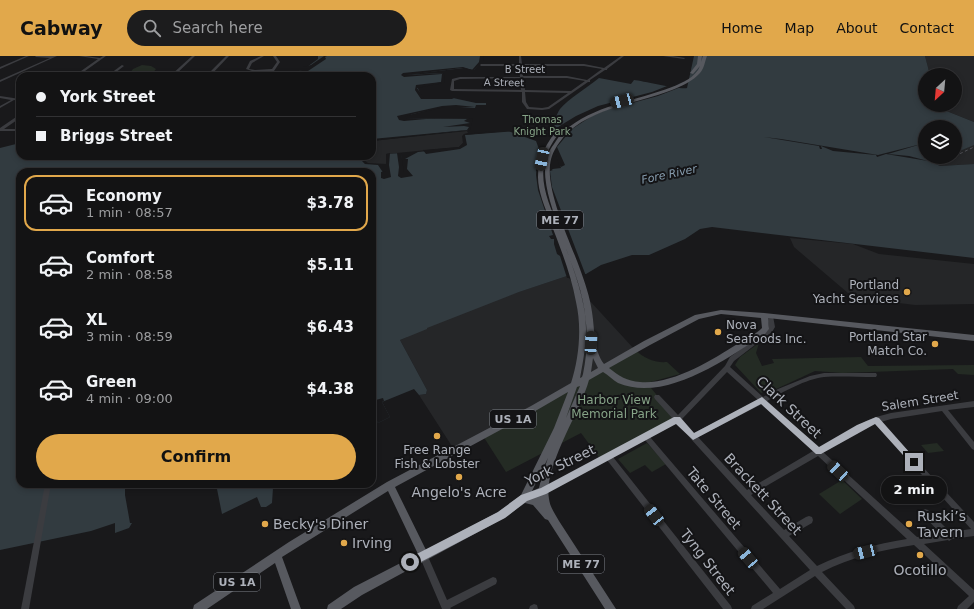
<!DOCTYPE html>
<html lang="en">
<head>
<meta charset="utf-8">
<style>
  :root { --surface:#131314; --page:#1c1c1d; --text:#f1f3f6; --muted:#9d9ea0; --line:#323234; --accent:#e1a84b }
  body { margin:0; font-family:"DejaVu Sans",sans-serif; background:var(--page); color:var(--text); height:100vh; display:flex; flex-direction:column; font-size:15px; white-space:nowrap }
  * { box-sizing:border-box; margin:0 }
  p { font-size:13px; color:var(--muted) }
  .icon { flex:none; width:22px; height:22px; fill:none; stroke:currentColor; stroke-width:2; stroke-linecap:round; stroke-linejoin:round }
  .map { position:relative; flex:1; overflow:hidden }
  .panel { position:absolute; left:16px; top:112px; width:360px; height:320px; display:flex; flex-direction:column; background:var(--surface); border-radius:12px; box-shadow:0 2px 6px #0003,0 0 0 1px var(--line) }
  .panel>* { flex:none }
  .hud { position:absolute; left:16px; top:16px; width:360px; height:88px; border-radius:12px; box-shadow:0 2px 6px #0003,0 0 0 1px var(--line); display:grid; align-content:center; height:88px; padding:0 20px; background:var(--surface) }
  .needle { width:26px; rotate:206deg }
  .buttons { position:absolute; left:918px; top:12px; display:grid; gap:8px }
  .buttons a { display:grid; place-items:center; width:44px; height:44px; border-radius:50%; background:var(--surface); box-shadow:0 2px 6px #0003,0 0 0 1px var(--line); font-size:20px }
  .end { position:absolute; width:18px; height:18px; margin:-9px; border:5px solid #adb1ba; background:#111; box-shadow:0 0 0 2px #111 }
  .from { border-radius:50% }
  .bubble { position:absolute; height:28px; border-radius:14px; background:var(--surface); box-shadow:0 2px 6px #0003,0 0 0 1px var(--line); font-size:13px; font-weight:800; line-height:28px; text-align:center }
  .car { position:absolute; width:12px; height:24px; margin:-12px -6px; border-radius:5px; box-shadow:0 0 3px 1px #0007; background:linear-gradient(#222 24%,#8ab4d8 0 40%,#222 0 76%,#8ab4d8 0 86%,#222 0) }
  .hud b { display:flex; align-items:center; gap:14px; height:38px; font-size:15px }
  .hud b+b { border-top:1px solid var(--line) }
  .hud i { width:10px; height:10px; background:var(--text) }
  ul { padding:7px 0 0; list-style:none }
  li { display:flex; align-items:center; gap:12px; height:56px; margin:0 8px 6px; padding:0 12px; border:2px solid transparent; border-radius:12px }
  li div { flex:1 }
  li b { display:block; font-size:15px }
  li em { font-style:normal; font-weight:800 }
  li.current { border-color:var(--accent) }
  li>.icon { width:36px; height:36px; stroke-width:1.5 }
  .action { display:flex; gap:8px; margin-top:auto; padding:8px 20px }
  .action a { flex:1; height:46px; border-radius:24px; background:var(--accent); color:#111; font-size:16px; font-weight:800; line-height:46px; text-align:center }
  header { display:flex; align-items:center; gap:24px; box-sizing:border-box; height:56px; padding:0 20px; background:var(--accent); color:#111 }
  header strong { font-size:19px }
  nav { display:flex; gap:22px; margin-inline-start:auto; font-size:14px }
  .search { width:280px; height:36px; background:var(--page); display:flex; align-items:center; gap:10px; box-sizing:border-box; padding:0 14px; border-radius:22px; color:var(--muted); font-size:15px }
  .map>svg:first-child { display:block }
  .built { fill:#252628 }
  .green { fill:#242b24 }
  .water { fill:#323b40 }
  .pier { fill:#19191b }
  .lines { fill:none; stroke-linecap:round; stroke-linejoin:round }
  .minor { fill:#3b3c40; fill-rule:evenodd }
  .major { fill:#57595f; fill-rule:evenodd }
  .rail { stroke:#505257; stroke-width:1; stroke-dasharray:3 2.5; stroke-linecap:butt }
  .route { fill:#adb1ba }
  .poi-dot { fill:#e1a84b; stroke:#141416; stroke-width:1.5 }
  .labels { text-anchor:middle; stroke-width:4; stroke-linejoin:round; paint-order:stroke }
  .far-street-label { font-size:10px; fill:#adb1ba; stroke:#141416 }
  .far-park-label { font-size:10px; fill:#86a387; stroke:#141416 }
  .far-water-label { font-size:11px; font-style:italic; fill:#889fb1; stroke:#141416 }
  .shield { fill:#141416; stroke:#7f8289; stroke-width:1 }
  .shield-label { font-size:11px; font-weight:bold; fill:#adb1ba }
  .poi-label { font-size:12px; fill:#adb1ba; stroke:#141416; text-anchor:end }
  .park-label { font-size:12px; fill:#86a387; stroke:#141416 }
  .street-label { font-size:12px; fill:#adb1ba; stroke:#141416 }
  .near-street-label { font-size:14px; fill:#adb1ba; stroke:#141416 }
  .near-poi-label { font-size:14px; fill:#adb1ba; stroke:#141416; text-anchor:start }
</style>
</head>
<body>
<header>
<strong>Cabway</strong>
<div class="search"><svg class="icon" aria-label="search" viewBox="0 0 24 24"><circle cx="10" cy="10" r="6"/><path d="M15 15l6 6"/></svg>Search here</div>
<nav><a>Home</a><a>Map</a><a>About</a><a>Contact</a></nav>
</header>
<div class="map">
<svg width="974" height="553" viewBox="0 0 974 553">
  <rect width="100%" height="100%" fill="#19191b"/>
  <!-- built -->
  <g class="built">
    <path d="M925,0H974V66L939,52L938,49H955V19H930Z"/>
    <path d="M467,75L468,77L464,78L463,87L459,91L386,98V108L368,107L364,104V100H372V85Z"/>
    <path d="M974,88V108L940,110L934,107L946,101H955V97Z"/>
    <path d="M790,182L853,188L879,198L974,208V248L915,249L883,245L848,237L794,191Z"/>
    <path d="M567,220L635,294L455,395L419,339L426,338L427,334L400,284L407,281L404,274Z"/>
  </g>
  <!-- green -->
  <g class="green">
    <path d="M142,9L151,10L156,13L152,18H129L133,13Z"/>
    <path d="M759,287L756,297L762,310L774,307L772,303L861,301L868,310L974,309V319L958,318L953,313L842,317L815,315L774,334L769,330L762,333L764,336L761,337L735,309L740,301Z"/>
    <path d="M635,294C644,302 654,307 667,306L680,318L647,327L677,364L601,404L581,377L506,416L483,380Z"/>
    <path d="M647,387L666,408L652,416L645,409L630,417L618,403Z"/>
    <path d="M937,387L944,395L928,397L921,389Z"/>
    <path d="M842,424L862,443L840,458L819,438Z"/>
  </g>
  <!-- water -->
  <g class="water">
    <path d="M318,0H482V5L474,14L464,12L403,19L443,17V26L417,30L422,42H453L476,47H486V49H476L475,52L445,50L405,60L404,63L467,62L472,64L469,74L372,84V20H278L303,14L318,3Z"/>
    <path d="M694,0H925L930,19H925V49H938L939,52L974,66V89L955,97V71H925V101H947L934,107L940,110L974,108V202L712,171L700,173L685,183L649,199H632L601,209L586,218L567,220L519,236L427,272V273L400,284L427,334L426,338L419,339L414,333L382,346L390,361L378,367L372,356V116H20V428H127L125,429V439L130,467H132L129,472L115,477V467L91,475L0,494V92L20,87V100H362V105L365,108L378,109L386,121L387,98L401,97L402,119H406L405,103L418,96L459,92L465,88L464,79L508,75L536,85L540,96L536,115L561,112C555,97 549,69 560,53C568,43 588,31 599,22L631,28L634,24C643,25 681,34 687,32Z"/>
    <path d="M216,428H281L273,432L272,447L266,451H261L257,441L222,458Z"/>
  </g>
  <!-- pier -->
  <g class="pier">
    <path d="M324,0H327L325,1L326,3L308,15L282,20H277L302,14L300,13L303,11L311,9Z"/>
    <path d="M480,0H483L484,4L474,14H468L462,12L407,19L445,17L444,27L417,32L424,42H454L452,43H421L415,34L416,29L441,26L442,18L404,21L401,19L403,17L463,11L472,14L479,6Z"/>
    <path d="M672,28L681,31L658,40L606,54L592,60L572,73L557,91L565,109L561,111L559,109L557,101L555,95H553V77L558,71L576,60L598,50L652,36Z"/>
    <path d="M456,49L475,51H445L413,58L405,61V63L473,62L470,74L372,85V83L467,74L469,71L464,70L443,71L470,67L464,65L467,63H426L404,65L399,64L397,60L442,50Z"/>
    <path d="M495,75H515L465,79L467,89L460,93L426,98L423,94L459,91L463,87L462,80L464,78Z"/>
    <path d="M764,81L781,83L878,99L925,87L888,98L909,100L928,105L886,98L877,101L876,99L833,95L821,90L822,93H820L819,90Z"/>
    <path d="M541,93L538,114L550,112L553,114L550,115L552,131L586,220L567,222L560,200L557,198L554,188V183H551L549,180L553,179L538,134L536,119L537,106Z"/>
    <path d="M390,97L389,109L391,121L384,123L381,122V116L386,115V98Z"/>
    <path d="M397,97H401L404,117V103H408L407,113L413,120L401,122L398,120L399,111Z"/>
    <path d="M383,342L384,345L382,346L390,361L378,367L372,356V345Z"/>
  </g>
  <g class="lines">
    <!-- minor -->
    <g class="minor">
      <path d="M26,0H29L0,13V11Z"/>
      <path d="M35,0H57L0,26V24L50,2L36,1Z"/>
      <path d="M79,0H86L100,2L103,0H106L78,20H74L98,3Z"/>
      <path d="M192,0H195L174,20H170Z"/>
      <path d="M226,0H229L210,20H206Z"/>
      <path d="M261,0H264L252,7L249,13L255,14L272,13L277,6L273,0H276L280,6L274,15H264L255,20H251L259,16H255L246,13L250,5Z"/>
      <path d="M519,0H521L522,8H584L604,12L621,0H624L607,13V14H605L590,24V26H588L549,53L542,54L527,53L522,46V36L452,35L450,34L452,23L460,21H520L519,10H481L480,9L481,8H519ZM522,10H584L602,13L587,24L567,20H523ZM520,22L521,34L454,33V25L460,23ZM523,22H567L585,25L571,35L525,34ZM525,36L568,37L548,51L542,52L529,51L526,46Z"/>
      <path d="M663,0H673L685,2L684,3Z"/>
      <path d="M122,9L124,10L111,20H107Z"/>
      <path d="M0,40L20,43V45L14,44L0,52V50L11,44L0,42Z"/>
      <path d="M19,59H20V62L4,73H20V75H0V72Z"/>
      <path d="M770,258L773,260L775,271L772,276L734,305L730,311L763,341L778,333L810,320L824,317H876L877,319L876,321H874C858,321 839,320 824,321C806,323 783,336 767,345L819,392L866,365L876,361L891,357L974,345V351L948,354L974,386V394L972,393L942,355L891,363L881,366L974,466V480L952,483L949,485L948,484L924,488L974,534V546L967,553H957L958,550L969,540L914,489C882,494 851,501 822,516L854,550L855,553H846L815,520L763,553H751L752,550L773,537L645,384L613,401L731,550L732,553H723L607,404L545,437L543,438L541,437L539,435L541,433L642,379L643,378L646,377L673,363L655,343L654,341L655,339H659L678,359L725,310L730,301L768,274L769,271L767,260ZM727,316L758,344L694,377L682,363ZM762,348L813,395L747,434L698,381ZM677,367L691,383L810,514L780,533L650,381ZM875,367L971,473L950,476L928,454L925,453L922,454L921,456L922,458L941,478L917,481L823,396L870,369ZM818,400L907,483C876,488 846,496 817,510L789,480L812,467L813,464L812,461L809,460L806,461L784,474L751,439Z"/>
      <path d="M45,428H51L29,553H21Z"/>
      <path d="M423,495L426,496L447,544L493,521L496,522L497,525L496,528L450,552L451,553H442L419,499L420,496Z"/>
      <path d="M534,548L537,549L538,553H529L530,550Z"/>
    </g>
    <!-- major -->
    <path class="major" d="M698,0H702L701,6L703,0H707C705,5 704,13 700,17C693,25 682,30 672,34C636,48 582,53 559,87C554,94 551,100 550,109C547,138 570,185 580,213C585,227 590,241 592,256C595,274 593,293 604,308L644,285L695,259L721,254L764,257L974,279V285L768,262L769,273L765,278C727,302 666,347 618,327C613,324 608,319 603,316L589,324C580,357 543,411 549,443C550,451 555,458 559,465L616,553H605L548,464L545,463L533,449L525,447L504,462L362,539L341,553H327L328,549L354,531L418,498L388,435L282,501L301,553H291L275,507L207,553H193L194,549L289,486L387,426L531,350L571,327C579,302 582,272 576,246C571,218 560,191 550,165C545,151 538,136 538,121C538,105 544,92 553,79H557V80C532,114 546,140 560,175C553,155 544,132 545,110C545,101 549,95 554,88C557,84 559,79 563,76C593,49 636,45 672,31C682,27 696,21 700,10L693,18L690,17L697,8ZM565,190C582,235 593,269 583,318L582,321L580,322C583,306 586,290 586,273C586,244 575,217 565,190ZM721,258L761,262L762,272C756,278 747,283 739,287C712,304 672,329 640,326C627,325 619,320 609,312L650,289L699,263ZM593,302L598,312L591,316ZM580,330L566,362L577,331ZM568,336L554,372L521,439L498,456L426,494L395,431L537,354ZM548,402L542,419L539,432L532,435Z"/>
    <!-- rail -->
    <g class="rail">
      <path d="M955,100L974,91"/>
      <path d="M938,108L952,101"/>
    </g>
  </g>
  <!-- route -->
  <path class="route" d="M762,341L819,391L857,369L876,361L879,362L918,406L917,409H912L875,368L821,398H816L761,348L693,384L676,368L546,438L527,445L505,462L413,510H407V503L498,456L521,439L541,432L674,361H680L694,377Z"/>
  <!-- markers -->
  <g class="poi-dot">
    <circle cx="907" cy="236" r="4"/>
    <circle cx="718" cy="276" r="4"/>
    <circle cx="935" cy="288" r="4"/>
    <circle cx="437" cy="380" r="4"/>
    <circle cx="459" cy="421" r="4"/>
    <circle cx="265" cy="468" r="4"/>
    <circle cx="909" cy="468" r="4"/>
    <circle cx="344" cy="487" r="4"/>
    <circle cx="920" cy="499" r="4"/>
  </g>
  <g class="labels">
    <!-- far-street labels -->
    <g class="far-street-label">
      <text x="525" y="17">B Street</text>
      <text transform="translate(504 26) rotate(1)" y="4">A Street</text>
    </g>
    <!-- far-park labels -->
    <g class="far-park-label">
      <text x="542" y="67">Thomas<tspan x="542" dy="12">Knight Park</tspan></text>
    </g>
    <!-- far-water labels -->
    <g class="far-water-label">
      <text transform="translate(669 118) rotate(-12)" y="4">Fore River</text>
    </g>
    <!-- shield labels -->
    <g class="shield">
      <rect x="537" y="155" width="46" height="18" rx="3"/>
      <rect x="490" y="354" width="46" height="18" rx="3"/>
      <rect x="558" y="499" width="46" height="18" rx="3"/>
      <rect x="214" y="517" width="46" height="18" rx="3"/>
    </g>
    <g class="shield-label">
      <text x="560" y="168">ME 77</text>
      <text x="513" y="367">US 1A</text>
      <text x="581" y="512">ME 77</text>
      <text x="237" y="530">US 1A</text>
    </g>
    <!-- poi labels -->
    <g class="poi-label">
      <text x="899" y="233">Portland<tspan x="899" dy="14">Yacht Services</tspan></text>
      <text x="726" y="273" text-anchor="start">Nova<tspan x="726" dy="14">Seafoods Inc.</tspan></text>
      <text x="927" y="285">Portland Star<tspan x="927" dy="14">Match Co.</tspan></text>
      <text x="437" y="398" text-anchor="middle">Free Range<tspan x="437" dy="14">Fish &amp; Lobster</tspan></text>
    </g>
    <!-- park labels -->
    <g class="park-label">
      <text x="614" y="348">Harbor View<tspan x="614" dy="14">Memorial Park</tspan></text>
    </g>
    <!-- street labels -->
    <g class="street-label">
      <text transform="translate(920 345) rotate(-9)" y="4">Salem Street</text>
    </g>
    <!-- near-street labels -->
    <g class="near-street-label">
      <text transform="translate(789 351) rotate(43)" y="5">Clark Street</text>
      <text transform="translate(560 409) rotate(-26)" y="5">York Street</text>
      <text transform="translate(763 438) rotate(47)" y="5">Brackett Street</text>
      <text transform="translate(714 442) rotate(50)" y="5">Tate Street</text>
      <text transform="translate(708 506) rotate(52)" y="5">Tyng Street</text>
    </g>
    <!-- near-poi labels -->
    <g class="near-poi-label">
      <text x="459" y="441" text-anchor="middle">Angelo's Acre</text>
      <text x="917" y="465">Ruski’s<tspan x="917" dy="16">Tavern</tspan></text>
      <text x="273" y="473">Becky's Diner</text>
      <text x="352" y="492">Irving</text>
      <text x="920" y="519" text-anchor="middle">Ocotillo</text>
    </g>
  </g>
</svg>
<div class="buttons">
<a><svg class="needle" viewBox="-14 -14 28 28"><path d="M0-13l5 13h-10z" fill="#e53935"/><path d="M0 13l5-13h-10z" fill="#9d9ea0"/></svg></a>
<a><svg class="icon" aria-label="layers" viewBox="0 0 24 24"><path d="M12 4l9 5-9 5-9-5zM3 14l9 5 9-5"/></svg></a>
</div>
<i class="end from" style="left:410px;top:506px"></i>
<i class="end" style="left:914px;top:406px"></i>
<div class="bubble" style="left:881px;top:420px;width:66px">2 min</div>
<i class="car" style="left:622px;top:45px;rotate:255deg"></i>
<i class="car" style="left:542px;top:103px;rotate:192deg"></i>
<i class="car" style="left:591px;top:287px;rotate:3deg"></i>
<i class="car" style="left:838px;top:415px;rotate:313deg"></i>
<i class="car" style="left:654px;top:459px;rotate:322deg"></i>
<i class="car" style="left:865px;top:496px;rotate:256deg"></i>
<i class="car" style="left:748px;top:502px;rotate:320deg"></i>
<div class="hud">
<b><i class="from"></i>York Street</b>
<b><i></i>Briggs Street</b>
</div>
<section class="panel">
<ul>
<li class="current"><svg class="icon" aria-label="car" viewBox="0 0 24 24"><path d="M5 17H2v-5l4-1 3-4h7l3 4 3 1v5h-3M9 17h6M6 11h13"/><circle cx="7" cy="17" r="2"/><circle cx="17" cy="17" r="2"/></svg><div><b>Economy</b><p>1 min · 08:57</p></div><em>$3.78</em></li>
<li><svg class="icon" aria-label="car" viewBox="0 0 24 24"><path d="M5 17H2v-5l4-1 3-4h7l3 4 3 1v5h-3M9 17h6M6 11h13"/><circle cx="7" cy="17" r="2"/><circle cx="17" cy="17" r="2"/></svg><div><b>Comfort</b><p>2 min · 08:58</p></div><em>$5.11</em></li>
<li><svg class="icon" aria-label="car" viewBox="0 0 24 24"><path d="M5 17H2v-5l4-1 3-4h7l3 4 3 1v5h-3M9 17h6M6 11h13"/><circle cx="7" cy="17" r="2"/><circle cx="17" cy="17" r="2"/></svg><div><b>XL</b><p>3 min · 08:59</p></div><em>$6.43</em></li>
<li><svg class="icon" aria-label="car" viewBox="0 0 24 24"><path d="M5 17H2v-5l4-1 3-4h7l3 4 3 1v5h-3M9 17h6M6 11h13"/><circle cx="7" cy="17" r="2"/><circle cx="17" cy="17" r="2"/></svg><div><b>Green</b><p>4 min · 09:00</p></div><em>$4.38</em></li>
</ul>
<div class="action"><a>Confirm</a></div>
</section>
</div>
</body>
</html>
